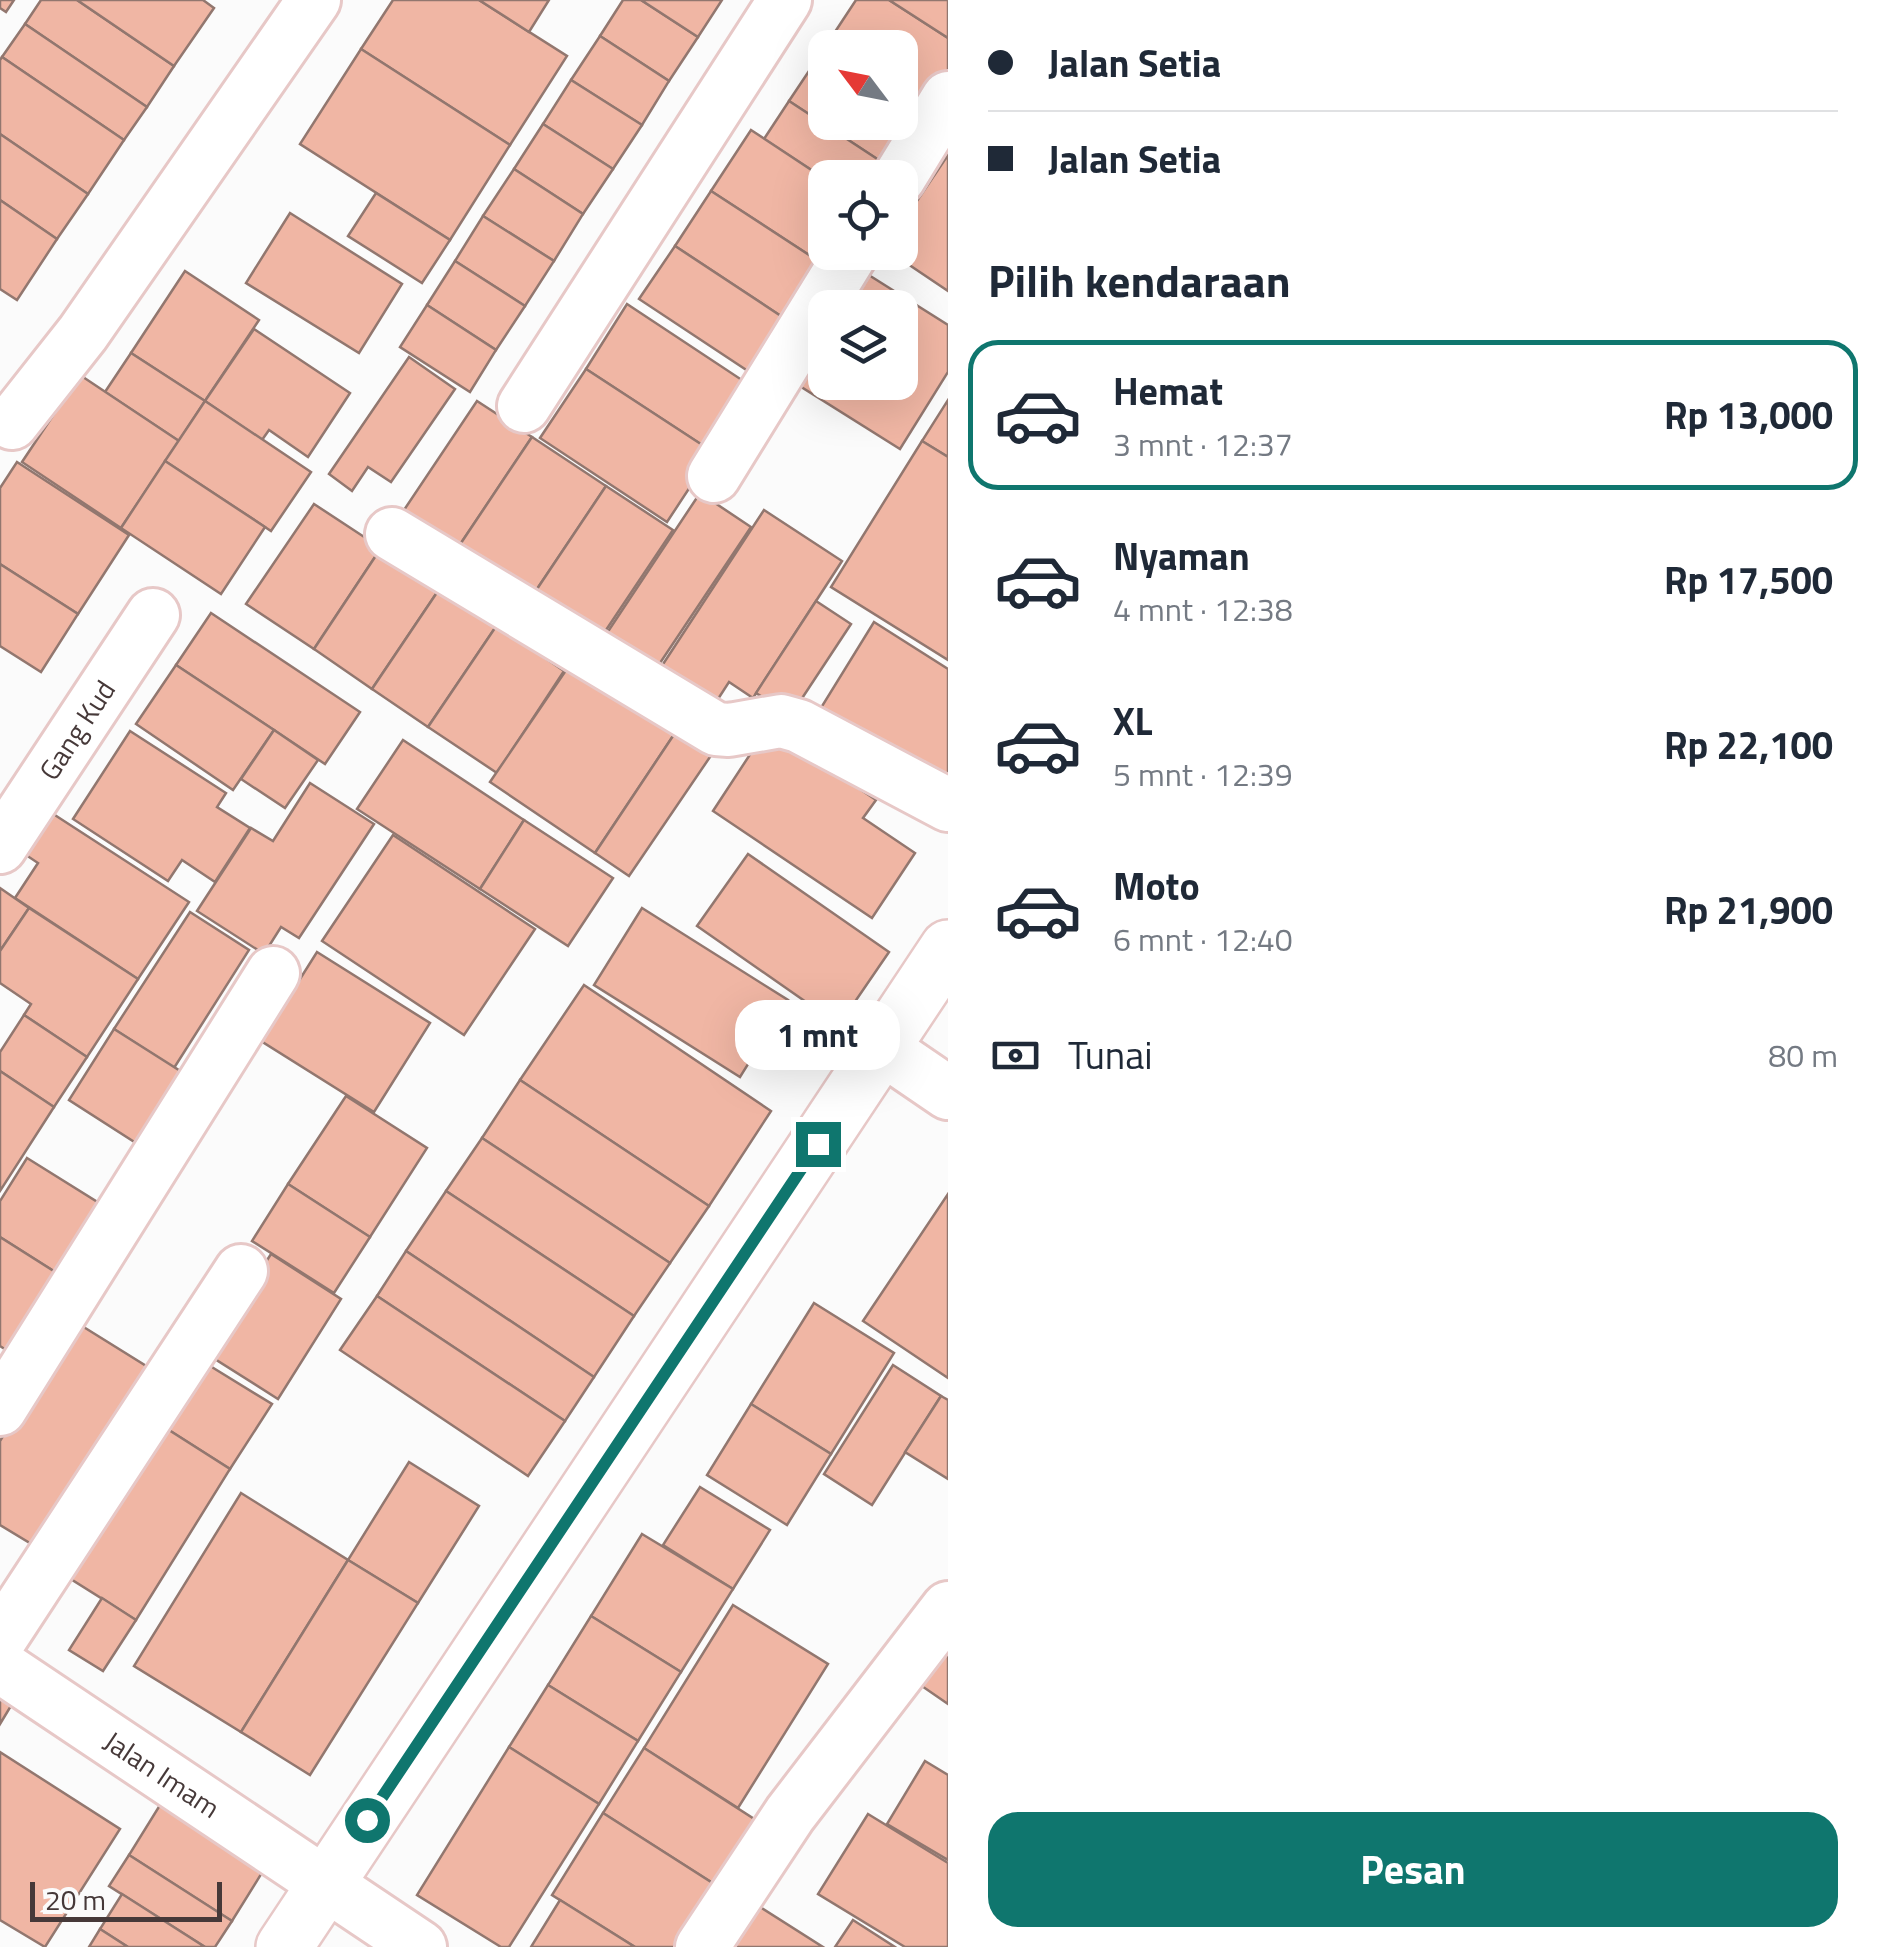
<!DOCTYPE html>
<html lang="id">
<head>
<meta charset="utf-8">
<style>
  :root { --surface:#fff; --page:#f6f6f7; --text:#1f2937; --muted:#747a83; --line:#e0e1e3; --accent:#0f766e }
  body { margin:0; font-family:"Titillium Web",sans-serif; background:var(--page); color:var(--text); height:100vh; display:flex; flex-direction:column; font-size:38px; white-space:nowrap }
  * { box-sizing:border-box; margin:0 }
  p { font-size:32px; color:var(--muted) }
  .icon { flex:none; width:55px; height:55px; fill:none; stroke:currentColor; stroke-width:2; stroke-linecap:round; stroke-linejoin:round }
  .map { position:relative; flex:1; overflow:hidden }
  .details { display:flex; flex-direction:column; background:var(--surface); width:930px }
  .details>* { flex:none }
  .guide { display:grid; align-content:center; height:220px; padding:0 40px; background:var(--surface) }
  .needle { width:65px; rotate:302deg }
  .buttons { position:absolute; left:808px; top:30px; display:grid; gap:20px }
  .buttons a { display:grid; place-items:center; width:110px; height:110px; border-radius:20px; background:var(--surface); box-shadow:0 10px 40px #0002; font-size:50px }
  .scale { position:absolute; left:30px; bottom:25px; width:192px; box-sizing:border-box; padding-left:10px; border:5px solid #463939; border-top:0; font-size:28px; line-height:35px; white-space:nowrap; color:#463939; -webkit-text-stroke:8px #fbfbfb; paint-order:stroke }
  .end { position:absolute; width:45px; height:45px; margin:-22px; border:12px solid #0f766e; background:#fff; box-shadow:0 0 0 5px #fff }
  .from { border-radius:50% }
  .bubble { position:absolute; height:70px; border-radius:30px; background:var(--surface); box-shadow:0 10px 40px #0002; font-size:32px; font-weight:700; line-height:70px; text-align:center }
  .guide b { display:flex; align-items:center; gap:35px; height:95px; font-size:38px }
  .guide b+b { border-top:2px solid var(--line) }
  .guide i { width:25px; height:25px; background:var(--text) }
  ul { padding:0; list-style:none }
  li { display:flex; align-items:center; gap:30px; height:150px; margin:0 20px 15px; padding:0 20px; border:5px solid transparent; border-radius:30px }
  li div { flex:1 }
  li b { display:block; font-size:38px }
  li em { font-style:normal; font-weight:700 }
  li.selected { border-color:var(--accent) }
  li>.icon { width:90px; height:90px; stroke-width:1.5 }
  h2 { padding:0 40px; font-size:45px; line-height:120px }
  .pay { display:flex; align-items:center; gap:25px; height:110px; padding:0 40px; font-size:38px }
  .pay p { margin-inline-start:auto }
  .cta { display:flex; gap:20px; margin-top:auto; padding:20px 40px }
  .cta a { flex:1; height:115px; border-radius:30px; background:var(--accent); color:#fff; font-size:40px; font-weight:700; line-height:115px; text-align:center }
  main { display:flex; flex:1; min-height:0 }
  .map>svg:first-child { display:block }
  .building { fill:#f0b6a4; stroke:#92776f; stroke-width:2.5 }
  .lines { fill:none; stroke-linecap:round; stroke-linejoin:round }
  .minor-casing { stroke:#e7c8c7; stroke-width:58 }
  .tertiary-casing { stroke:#e7c8c7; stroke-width:60 }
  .minor { stroke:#fff; stroke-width:52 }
  .tertiary { stroke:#fff; stroke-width:55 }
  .route { stroke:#0f766e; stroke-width:12 }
  .labels { text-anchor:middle; stroke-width:10; stroke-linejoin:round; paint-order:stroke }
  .street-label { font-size:28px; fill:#463939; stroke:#fbfbfb }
</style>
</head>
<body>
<main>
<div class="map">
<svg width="948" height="1947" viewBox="0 0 948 1947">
  <rect width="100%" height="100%" fill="#fbfbfb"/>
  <!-- building -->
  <g class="building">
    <path d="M0,0H14L6,12L0,8Z"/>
    <path d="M41,0H77L174,66L147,107L25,24Z"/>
    <path d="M77,0H203L214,8L174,66Z"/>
    <path d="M393,0H479L567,56L510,145L361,49Z"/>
    <path d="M479,0H549L529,32Z"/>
    <path d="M623,0H641L698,37L669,81L600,36Z"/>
    <path d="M641,0H722L698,37Z"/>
    <path d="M856,0H889L948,38V87L933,110L900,88V48H839L829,41Z"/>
    <path d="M889,0H948V38Z"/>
    <path d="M25,24L147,107L124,140L2,57Z"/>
    <path d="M600,36L669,81L642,125L571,80Z"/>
    <path d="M829,41L839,48H825V122H900V88L933,110L894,170L789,101Z"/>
    <path d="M361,49L510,145L450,240L300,144Z"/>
    <path d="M2,57L124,140L88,194L0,134V60Z"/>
    <path d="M571,80L642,125L613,169L543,124Z"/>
    <path d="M789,101L894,170L889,178L825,179L764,139Z"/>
    <path d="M543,124L613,169L583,214L514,169Z"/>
    <path d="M751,130L825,179V252L829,268L711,191Z"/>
    <path d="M0,134L88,194L57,239L0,200Z"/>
    <path d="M948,155V291L890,252H900V226Z"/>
    <path d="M514,169L583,214L554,261L483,216Z"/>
    <path d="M711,191L829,268L793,324L675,246Z"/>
    <path d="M376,193L450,240L422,283L348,236Z"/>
    <path d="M0,200L57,239L17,300L0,289Z"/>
    <path d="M290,213L402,284L359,353L246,283Z"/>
    <path d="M483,216L554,261L525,306L455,261Z"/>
    <path d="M675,246L793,324L757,377L639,299Z"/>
    <path d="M455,261L525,306L496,350L427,305Z"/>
    <path d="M185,271L259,320L205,401L131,353Z"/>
    <path d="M864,272L948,325V372L900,449L795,383L825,334V382H900V308H842Z"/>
    <path d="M627,304L754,388L713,452L586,369Z"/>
    <path d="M427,305L496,350L470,392L400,347Z"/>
    <path d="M254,329L350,393L308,457L269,430L262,440L205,401Z"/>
    <path d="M131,353L205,401L179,441L105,392Z"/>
    <path d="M409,357L455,389L391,482L368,467L352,491L329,474Z"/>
    <path d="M586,369L713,452L667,522L540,438Z"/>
    <path d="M80,375L179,441L121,528L22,462Z"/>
    <path d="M948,400V457L922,441Z"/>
    <path d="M205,401L311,472L271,531L165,461Z"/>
    <path d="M477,401L532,437L453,555L398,519Z"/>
    <path d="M532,437L606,486L527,604L453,555Z"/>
    <path d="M922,441L948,457V660L831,587Z"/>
    <path d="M165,461L265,527L221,594L121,528Z"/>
    <path d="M17,462L129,535L78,614L0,564V488Z"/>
    <path d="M606,486L673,530L594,648L527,604Z"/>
    <path d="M700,493L751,527L654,672L603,639Z"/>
    <path d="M314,504L381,548L314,649L246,604Z"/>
    <path d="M764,510L842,561L753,698L729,682L707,716L652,681Z"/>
    <path d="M381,548L440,588L372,689L314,649Z"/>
    <path d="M0,564L78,614L41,672L0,646Z"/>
    <path d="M440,588L497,625L428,727L372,689Z"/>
    <path d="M816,601L851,624L791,715L756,693Z"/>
    <path d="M211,613L360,712L325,764L176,665Z"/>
    <path d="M874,622L948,669V792L819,711Z"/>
    <path d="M497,625L564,671L497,773L428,727Z"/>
    <path d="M573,660L677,730L595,853L490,782Z"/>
    <path d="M176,665L274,730L233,790L136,724Z"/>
    <path d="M768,727L876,800L863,818L915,853L872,918L713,811Z"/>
    <path d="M274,730L318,760L285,808L241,779Z"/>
    <path d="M677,730L712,754L629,876L595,853Z"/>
    <path d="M130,731L226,793L217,807L250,828L215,882L182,860L168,881L73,819Z"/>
    <path d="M403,740L524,820L480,889L357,809Z"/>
    <path d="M310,783L374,824L299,938L281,927L264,954L197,911L251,828L273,841Z"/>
    <path d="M44,808L189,902L138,979L15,898L38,863L17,849Z"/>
    <path d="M524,820L613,878L568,946L480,889Z"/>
    <path d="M393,835L535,929L464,1035L322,941Z"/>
    <path d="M748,854L889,952L839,1025L697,926Z"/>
    <path d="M0,888L29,908L0,951Z"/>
    <path d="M29,908L138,979L87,1057L24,1015L31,1004L0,983V951Z"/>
    <path d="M642,908L788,1000L740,1077L594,985Z"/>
    <path d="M190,912L249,950L174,1068L114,1029Z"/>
    <path d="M317,952L430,1023L374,1112L261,1041Z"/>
    <path d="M584,985L771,1111L709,1206L520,1080Z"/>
    <path d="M24,1015L87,1057L54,1107L0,1071V1052Z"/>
    <path d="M114,1029L196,1081L150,1152L69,1100Z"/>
    <path d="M0,1071L54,1107L0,1191Z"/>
    <path d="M520,1080L709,1206L670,1263L482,1138Z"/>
    <path d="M346,1096L427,1148L370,1237L288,1184Z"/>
    <path d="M482,1138L670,1263L634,1316L446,1191Z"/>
    <path d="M27,1158L107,1208L63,1277L0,1237V1201Z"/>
    <path d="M288,1184L370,1237L334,1293L252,1241Z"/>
    <path d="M446,1191L634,1316L594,1377L406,1251Z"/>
    <path d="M948,1194V1378L863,1321Z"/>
    <path d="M0,1237L71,1282L22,1360L0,1346Z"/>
    <path d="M406,1251L594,1377L565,1421L377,1296Z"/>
    <path d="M271,1254L341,1299L278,1399L207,1354Z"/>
    <path d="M377,1296L565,1421L528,1476L340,1350Z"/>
    <path d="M814,1303L894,1353L831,1454L751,1404Z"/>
    <path d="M74,1321L159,1374L48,1554L0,1525V1441Z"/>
    <path d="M202,1361L272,1404L230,1469L161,1425Z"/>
    <path d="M893,1365L941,1396L872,1505L824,1474Z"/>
    <path d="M941,1396L948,1400V1479L905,1452Z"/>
    <path d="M751,1404L831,1454L787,1525L707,1475Z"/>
    <path d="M161,1425L230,1469L136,1620L66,1576Z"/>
    <path d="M409,1462L479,1506L418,1603L348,1560Z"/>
    <path d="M700,1487L770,1530L733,1589L663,1545Z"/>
    <path d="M241,1493L348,1560L241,1732L134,1666Z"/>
    <path d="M642,1534L733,1589L681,1672L591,1616Z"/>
    <path d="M348,1560L418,1603L310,1775L241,1732Z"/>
    <path d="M102,1598L136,1620L103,1671L69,1650Z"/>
    <path d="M733,1605L828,1664L738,1808L644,1748Z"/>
    <path d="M591,1616L681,1672L638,1741L548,1685Z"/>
    <path d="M948,1635V1704L916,1682Z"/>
    <path d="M0,1672L23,1686L0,1724Z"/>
    <path d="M548,1685L638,1741L599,1804L509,1747Z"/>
    <path d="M509,1747L599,1804L509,1947H501L417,1895Z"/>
    <path d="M644,1748L765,1826L725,1891L603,1813Z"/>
    <path d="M0,1752L120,1829L45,1947L0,1920Z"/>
    <path d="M925,1761L948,1775V1860L887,1824Z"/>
    <path d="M165,1797L268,1863L232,1921L129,1855Z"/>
    <path d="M603,1813L725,1891L689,1947H635L552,1895Z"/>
    <path d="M868,1814L948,1863V1947H905L818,1894Z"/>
    <path d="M129,1855L232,1921L215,1947H205L109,1886Z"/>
    <path d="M122,1894L205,1947H128L100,1929Z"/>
    <path d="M746,1898L823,1947H714Z"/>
    <path d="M560,1900L635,1947H531Z"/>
    <path d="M853,1920L895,1947H835Z"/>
    <path d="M100,1929L128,1947H89Z"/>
  </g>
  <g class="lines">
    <!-- minor casing -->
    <g class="minor-casing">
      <g id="minor">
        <path d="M899,178L948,98"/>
        <path d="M524,406L785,0"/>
        <path d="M12,423L83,333L314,0"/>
        <path d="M714,476L852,252"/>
        <path d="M392,534L716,729L729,730L781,721L799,726L948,805"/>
        <path id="s1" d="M0,847L153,615"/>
        <path d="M882,1048L948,1093"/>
        <path d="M0,1409L273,973"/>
        <path d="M0,1639L241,1271"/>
        <path id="s2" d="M0,1666L420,1947"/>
        <path d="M702,1947L790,1814L948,1608"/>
      </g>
    </g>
    <!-- tertiary casing -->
    <g class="tertiary-casing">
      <path id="tertiary" d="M284,1947L948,948"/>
    </g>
    <!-- minor -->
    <use href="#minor" class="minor"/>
    <!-- tertiary -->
    <use href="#tertiary" class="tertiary"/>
  </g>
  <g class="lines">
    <!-- route -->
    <path class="route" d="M367,1820L818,1144"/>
  </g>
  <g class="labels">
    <!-- street labels -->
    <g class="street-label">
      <text dy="10" stroke="none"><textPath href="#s1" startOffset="140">Gang Kud</textPath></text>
      <text dy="10" stroke="none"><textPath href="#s2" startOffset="195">Jalan Imam</textPath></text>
    </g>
  </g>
</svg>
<div class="buttons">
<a><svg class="needle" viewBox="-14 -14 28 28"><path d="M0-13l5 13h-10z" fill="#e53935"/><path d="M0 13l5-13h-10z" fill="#747a83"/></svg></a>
<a><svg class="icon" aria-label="locate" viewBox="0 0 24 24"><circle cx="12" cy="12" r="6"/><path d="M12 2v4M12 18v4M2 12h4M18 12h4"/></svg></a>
<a><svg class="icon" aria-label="layers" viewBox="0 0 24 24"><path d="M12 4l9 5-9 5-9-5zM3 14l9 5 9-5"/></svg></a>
</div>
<div class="scale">20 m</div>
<i class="end from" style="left:367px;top:1820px"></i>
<i class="end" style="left:818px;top:1144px"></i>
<div class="bubble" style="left:735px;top:1000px;width:165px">1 mnt</div>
</div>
<section class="details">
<div class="guide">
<b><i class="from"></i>Jalan Setia</b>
<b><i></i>Jalan Setia</b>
</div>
<h2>Pilih kendaraan</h2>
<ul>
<li class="selected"><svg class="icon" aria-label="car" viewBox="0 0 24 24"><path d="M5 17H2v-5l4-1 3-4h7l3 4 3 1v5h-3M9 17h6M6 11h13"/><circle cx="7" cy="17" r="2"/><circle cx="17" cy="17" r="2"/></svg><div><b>Hemat</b><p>3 mnt · 12:37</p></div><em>Rp 13,000</em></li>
<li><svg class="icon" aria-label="car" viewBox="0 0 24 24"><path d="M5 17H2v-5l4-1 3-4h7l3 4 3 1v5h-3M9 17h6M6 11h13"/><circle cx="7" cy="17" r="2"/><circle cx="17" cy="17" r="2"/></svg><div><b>Nyaman</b><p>4 mnt · 12:38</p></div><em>Rp 17,500</em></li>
<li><svg class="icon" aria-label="car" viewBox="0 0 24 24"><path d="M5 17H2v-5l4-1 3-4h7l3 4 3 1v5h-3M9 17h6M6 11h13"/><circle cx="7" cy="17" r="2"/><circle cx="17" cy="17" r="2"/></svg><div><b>XL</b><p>5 mnt · 12:39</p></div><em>Rp 22,100</em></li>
<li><svg class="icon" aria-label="car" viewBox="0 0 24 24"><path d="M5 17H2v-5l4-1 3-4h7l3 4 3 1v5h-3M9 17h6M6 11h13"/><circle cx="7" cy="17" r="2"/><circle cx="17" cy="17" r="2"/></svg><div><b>Moto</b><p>6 mnt · 12:40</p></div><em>Rp 21,900</em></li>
</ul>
<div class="pay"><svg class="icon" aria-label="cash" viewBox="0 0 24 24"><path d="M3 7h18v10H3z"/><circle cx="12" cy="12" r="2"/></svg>Tunai<p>80 m</p></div>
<div class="cta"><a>Pesan</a></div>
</section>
</main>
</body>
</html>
